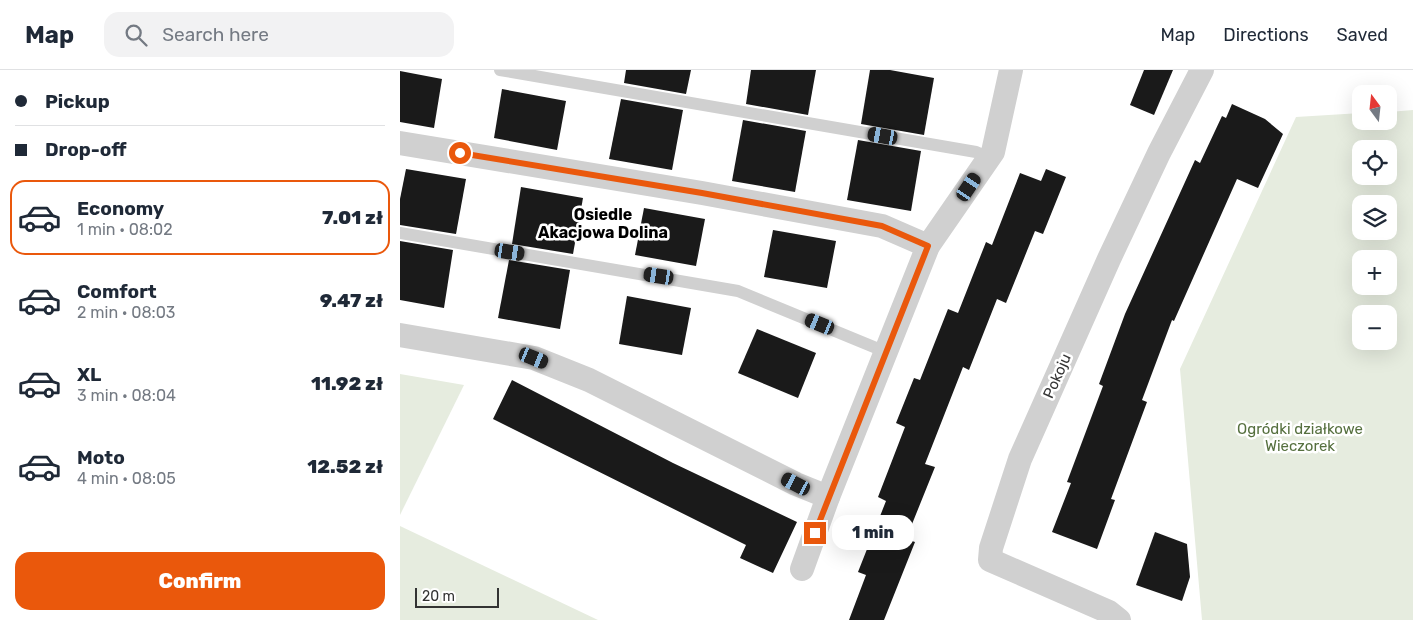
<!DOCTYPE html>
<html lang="en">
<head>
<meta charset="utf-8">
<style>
  :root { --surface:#fff; --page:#f2f2f3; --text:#1f2937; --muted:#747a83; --line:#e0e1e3; --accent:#ea580c }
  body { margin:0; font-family:Rubik,sans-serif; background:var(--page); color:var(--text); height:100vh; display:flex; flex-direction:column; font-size:19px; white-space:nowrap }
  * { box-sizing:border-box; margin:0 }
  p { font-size:16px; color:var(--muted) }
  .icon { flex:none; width:28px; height:28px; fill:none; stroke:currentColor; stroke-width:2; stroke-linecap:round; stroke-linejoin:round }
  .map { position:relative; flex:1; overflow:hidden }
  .drawer { display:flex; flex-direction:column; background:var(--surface); width:400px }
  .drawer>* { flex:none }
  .top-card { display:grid; align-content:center; height:110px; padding:0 15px; background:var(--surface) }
  .needle { width:32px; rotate:345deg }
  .buttons { position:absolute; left:952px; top:15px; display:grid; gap:10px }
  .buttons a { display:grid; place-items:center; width:45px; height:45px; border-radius:10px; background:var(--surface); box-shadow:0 5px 20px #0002; font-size:25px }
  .scale { position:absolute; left:15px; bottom:12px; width:84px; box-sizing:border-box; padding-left:5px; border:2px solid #333; border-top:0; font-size:14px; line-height:18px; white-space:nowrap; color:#333; -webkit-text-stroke:4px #fff; paint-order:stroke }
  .end { position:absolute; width:22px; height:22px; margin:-11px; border:6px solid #ea580c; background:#fff; box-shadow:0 0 0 2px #fff }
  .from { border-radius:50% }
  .bubble { position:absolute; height:35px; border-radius:15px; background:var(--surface); box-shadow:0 5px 20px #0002; font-size:16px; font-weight:800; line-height:35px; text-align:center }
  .car { position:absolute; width:15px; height:30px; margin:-15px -8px; border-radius:6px; box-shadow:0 0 4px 1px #0007; background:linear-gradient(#222 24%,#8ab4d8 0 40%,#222 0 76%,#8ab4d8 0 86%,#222 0) }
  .top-card b { display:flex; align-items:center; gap:18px; height:48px; font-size:19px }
  .top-card b+b { border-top:1px solid var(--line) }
  .top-card i { width:12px; height:12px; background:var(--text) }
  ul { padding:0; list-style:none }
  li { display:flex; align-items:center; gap:15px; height:75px; margin:0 10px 8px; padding:0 5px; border:2px solid transparent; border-radius:15px }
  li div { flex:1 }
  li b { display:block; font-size:19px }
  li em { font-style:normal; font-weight:800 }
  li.selected { border-color:var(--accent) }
  li>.icon { width:45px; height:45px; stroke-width:1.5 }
  .action { display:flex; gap:10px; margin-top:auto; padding:10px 15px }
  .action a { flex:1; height:58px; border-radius:15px; background:var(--accent); color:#fff; font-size:20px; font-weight:800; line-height:58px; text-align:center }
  header { display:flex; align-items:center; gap:30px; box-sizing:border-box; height:70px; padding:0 25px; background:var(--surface); border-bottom:1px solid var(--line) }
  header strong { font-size:24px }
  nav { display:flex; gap:28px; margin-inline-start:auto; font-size:18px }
  .search { width:350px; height:45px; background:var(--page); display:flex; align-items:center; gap:12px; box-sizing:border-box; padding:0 18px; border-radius:15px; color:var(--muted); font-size:19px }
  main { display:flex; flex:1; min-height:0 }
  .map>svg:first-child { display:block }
  .green { fill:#e6ecdf; fill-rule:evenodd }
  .building { fill:#1a1a1a }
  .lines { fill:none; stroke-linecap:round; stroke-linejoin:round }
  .service { stroke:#d0d0d0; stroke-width:12 }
  .minor { stroke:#d0d0d0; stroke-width:24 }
  .route { stroke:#ea580c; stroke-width:6 }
  .labels { text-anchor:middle; stroke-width:5; stroke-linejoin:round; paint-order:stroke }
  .street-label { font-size:15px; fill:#333; stroke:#fff }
  .park-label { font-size:15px; fill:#56703f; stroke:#fff }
  .neighbourhood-label { font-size:16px; font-weight:bold; fill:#000; stroke:#fff }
</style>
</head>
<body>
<header>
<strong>Map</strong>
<div class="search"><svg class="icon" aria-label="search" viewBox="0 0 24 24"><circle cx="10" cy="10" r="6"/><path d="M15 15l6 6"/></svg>Search here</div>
<nav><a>Map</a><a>Directions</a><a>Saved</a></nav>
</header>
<main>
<section class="drawer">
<div class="top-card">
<b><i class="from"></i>Pickup</b>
<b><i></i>Drop-off</b>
</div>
<ul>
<li class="selected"><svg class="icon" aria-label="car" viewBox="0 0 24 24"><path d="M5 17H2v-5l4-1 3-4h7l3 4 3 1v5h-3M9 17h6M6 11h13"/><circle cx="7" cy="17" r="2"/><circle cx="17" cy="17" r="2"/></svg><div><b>Economy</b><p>1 min · 08:02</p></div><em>7.01 zł</em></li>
<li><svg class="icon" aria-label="car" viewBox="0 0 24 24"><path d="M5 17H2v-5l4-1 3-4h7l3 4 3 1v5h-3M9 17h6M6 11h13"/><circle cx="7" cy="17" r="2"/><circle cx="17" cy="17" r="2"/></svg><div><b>Comfort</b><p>2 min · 08:03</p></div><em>9.47 zł</em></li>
<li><svg class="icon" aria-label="car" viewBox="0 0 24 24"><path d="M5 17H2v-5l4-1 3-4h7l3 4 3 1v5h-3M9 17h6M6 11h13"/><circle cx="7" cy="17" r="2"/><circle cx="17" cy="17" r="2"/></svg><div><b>XL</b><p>3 min · 08:04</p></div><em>11.92 zł</em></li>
<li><svg class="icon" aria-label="car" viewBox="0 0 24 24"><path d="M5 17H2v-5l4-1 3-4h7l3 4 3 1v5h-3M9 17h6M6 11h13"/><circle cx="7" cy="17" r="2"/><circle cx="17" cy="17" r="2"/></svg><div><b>Moto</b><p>4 min · 08:05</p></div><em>12.52 zł</em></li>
</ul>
<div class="action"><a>Confirm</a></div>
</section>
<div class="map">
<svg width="1013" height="550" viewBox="0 0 1013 550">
  <rect width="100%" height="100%" fill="#fff"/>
  <!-- green -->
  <g class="green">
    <path d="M1013,40V550H802L780,299L896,47L961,43V51H989V42ZM961,79H989V106H961ZM961,134H989V161H961ZM961,189H989V216H961ZM961,244H989V271H961Z"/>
    <path d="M0,304L64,315L0,445Z"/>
    <path d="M0,456L198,550H0Z"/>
  </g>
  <!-- building -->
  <g class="building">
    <path d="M226,0H291L286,24L224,13Z"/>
    <path d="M351,0H416L408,45L346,34Z"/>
    <path d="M470,0H490L534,8L524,65L461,54Z"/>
    <path d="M744,0H773L754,45L730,35Z"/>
    <path d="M0,1L42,9L34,58L0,52Z"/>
    <path d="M102,19L166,31L157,80L94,68Z"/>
    <path d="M221,29L283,40L272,100L209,89Z"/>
    <path d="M832,34L865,49L883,64L858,118L837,109L774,251L772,250L742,330L747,332L711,429L715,430L697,479L652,462L671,413L667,412L703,316L699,314L725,244L795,90L800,93L822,46L826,48Z"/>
    <path d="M343,50L406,61L395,122L332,111Z"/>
    <path d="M458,70L521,81L511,141L447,130Z"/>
    <path d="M6,99L66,109L56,164L0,155V129Z"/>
    <path d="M646,99L666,107L643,164L635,161L606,233L597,229L569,300L563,297L525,394L535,397L506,469L515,472L484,550H449L466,505L458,502L486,431L478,427L505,357L496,353L514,308L520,310L548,239L558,243L586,172L592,175L620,103L641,111Z"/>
    <path d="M121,117L183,128L173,184L112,174Z"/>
    <path d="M244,138L305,149L296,196L235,185Z"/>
    <path d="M373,160L436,171L427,218L364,207Z"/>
    <path d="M0,171L53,180L44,238L0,230Z"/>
    <path d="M109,190L170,200L160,259L98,248Z"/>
    <path d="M227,226L291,238L282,285L219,274Z"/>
    <path d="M357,259L416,283L398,328L338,303Z"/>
    <path d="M112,310L273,393L397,452L373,503L340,488L346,475L93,349Z"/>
    <path d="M755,462L787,474L790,507L782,531L736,515Z"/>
  </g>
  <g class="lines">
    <!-- service -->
    <g class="service">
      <path d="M100,0L576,82L589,88"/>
      <path d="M0,163L338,221L486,282"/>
    </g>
    <!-- minor -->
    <g class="minor">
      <path d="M0,73L302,123L482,156L528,176"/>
      <path d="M0,265L134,288L189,310L396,414L428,427"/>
      <path d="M402,499L428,427L528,176L593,82L611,0"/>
      <path d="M719,550L709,542L590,490L591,478L620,389L709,189L759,83L802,0"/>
    </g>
  </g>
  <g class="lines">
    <!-- route -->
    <path class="route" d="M60,83L302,123L482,156L528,176L415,463"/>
  </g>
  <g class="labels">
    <!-- street labels -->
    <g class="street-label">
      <text transform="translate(657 306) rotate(-66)" y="5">Pokoju</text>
    </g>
    <!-- park labels -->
    <g class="park-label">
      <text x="900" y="364">Ogródki działkowe<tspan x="900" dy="17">Wieczorek</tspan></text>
    </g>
    <!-- neighbourhood labels -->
    <g class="neighbourhood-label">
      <text x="203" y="150">Osiedle<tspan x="203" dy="18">Akacjowa Dolina</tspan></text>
    </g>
  </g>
</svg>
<div class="buttons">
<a><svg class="needle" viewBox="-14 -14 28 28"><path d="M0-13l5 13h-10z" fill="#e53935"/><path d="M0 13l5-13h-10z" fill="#747a83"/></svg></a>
<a><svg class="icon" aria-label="locate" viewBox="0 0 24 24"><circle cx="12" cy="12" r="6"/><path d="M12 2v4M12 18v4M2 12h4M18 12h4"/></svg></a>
<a><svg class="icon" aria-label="layers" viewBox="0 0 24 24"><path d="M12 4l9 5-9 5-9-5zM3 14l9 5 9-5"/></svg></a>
<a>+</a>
<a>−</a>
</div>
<div class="scale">20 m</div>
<i class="end from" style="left:60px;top:83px"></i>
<i class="end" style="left:415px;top:463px"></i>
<div class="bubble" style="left:432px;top:445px;width:82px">1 min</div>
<i class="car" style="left:483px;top:66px;rotate:280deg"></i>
<i class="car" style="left:569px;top:117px;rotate:34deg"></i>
<i class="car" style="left:110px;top:182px;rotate:99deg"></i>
<i class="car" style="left:259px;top:206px;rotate:279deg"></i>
<i class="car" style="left:420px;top:254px;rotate:292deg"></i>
<i class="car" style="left:134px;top:288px;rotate:112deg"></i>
<i class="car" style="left:396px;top:414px;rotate:297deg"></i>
</div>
</main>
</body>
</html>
